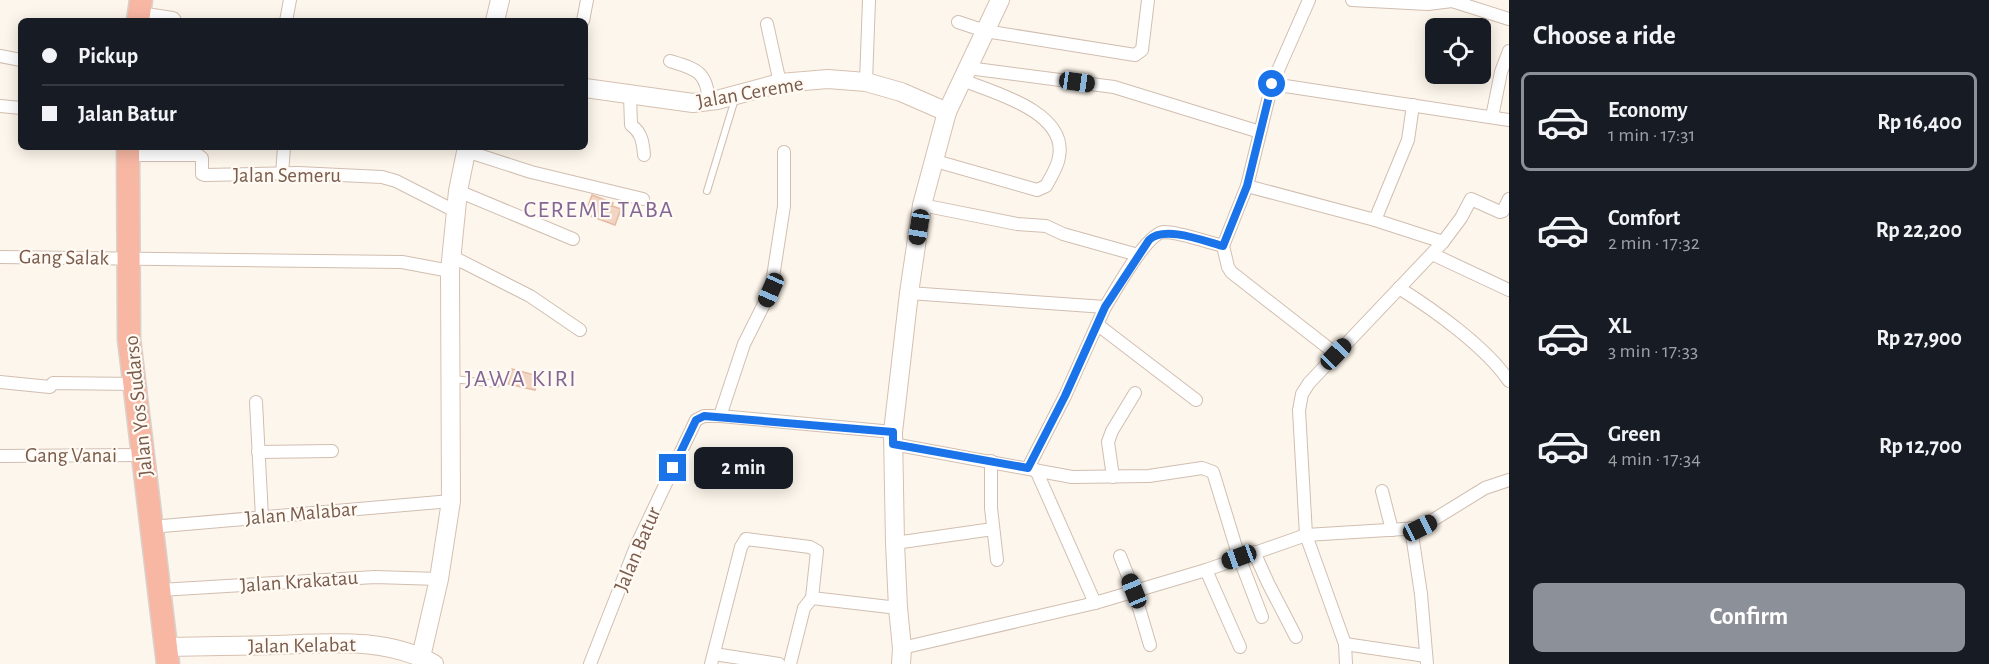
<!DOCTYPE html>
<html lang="en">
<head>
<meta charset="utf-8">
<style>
  :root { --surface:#171b24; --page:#242831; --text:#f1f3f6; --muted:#9ea1a6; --line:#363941; --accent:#8c9099 }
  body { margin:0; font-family:"Alegreya Sans",sans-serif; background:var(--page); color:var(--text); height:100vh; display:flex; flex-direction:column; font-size:22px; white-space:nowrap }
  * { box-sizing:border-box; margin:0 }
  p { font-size:20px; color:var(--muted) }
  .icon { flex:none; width:33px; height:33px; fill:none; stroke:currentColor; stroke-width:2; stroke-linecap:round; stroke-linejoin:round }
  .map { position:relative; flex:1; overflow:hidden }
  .sheet { display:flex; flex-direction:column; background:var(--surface); width:480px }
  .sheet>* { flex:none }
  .hud { position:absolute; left:18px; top:18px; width:570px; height:132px; border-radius:9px; box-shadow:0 3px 15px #0003; display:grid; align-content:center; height:132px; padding:0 24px; background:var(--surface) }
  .tools { position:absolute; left:1425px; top:18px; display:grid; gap:12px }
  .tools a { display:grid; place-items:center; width:66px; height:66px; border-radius:9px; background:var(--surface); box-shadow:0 3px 15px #0003; font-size:30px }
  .end { position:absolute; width:27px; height:27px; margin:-14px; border:8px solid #1a73e8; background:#fff; box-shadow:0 0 0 3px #fff }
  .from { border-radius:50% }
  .bubble { position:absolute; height:42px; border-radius:9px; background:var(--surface); box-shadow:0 3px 15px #0003; font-size:20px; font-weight:600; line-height:42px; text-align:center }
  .car { position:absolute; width:18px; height:36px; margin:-18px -9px; border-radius:8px; box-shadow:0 0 4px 2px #0007; background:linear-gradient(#222 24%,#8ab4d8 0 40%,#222 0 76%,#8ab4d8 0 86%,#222 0) }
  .hud b { display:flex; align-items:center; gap:21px; height:57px; font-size:22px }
  .hud b+b { border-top:2px solid var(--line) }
  .hud i { width:15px; height:15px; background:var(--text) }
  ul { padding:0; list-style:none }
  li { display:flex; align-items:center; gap:18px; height:99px; margin:0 12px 9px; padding:0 12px; border:3px solid transparent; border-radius:9px }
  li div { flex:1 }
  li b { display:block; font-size:22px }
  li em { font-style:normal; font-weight:600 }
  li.active { border-color:var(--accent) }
  li>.icon { width:54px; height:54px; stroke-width:1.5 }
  h2 { padding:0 24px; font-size:27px; line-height:72px }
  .cta { display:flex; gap:12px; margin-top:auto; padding:12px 24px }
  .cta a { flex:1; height:69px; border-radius:9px; background:var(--accent); color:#fff; font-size:24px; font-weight:600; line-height:69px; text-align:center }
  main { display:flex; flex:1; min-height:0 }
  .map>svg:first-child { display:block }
  .building { fill:#f3d5c3; stroke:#e6bba3; stroke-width:1.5 }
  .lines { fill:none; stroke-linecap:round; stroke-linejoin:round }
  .lane-casing { stroke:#d1beb0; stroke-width:8 }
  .street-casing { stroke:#d1beb0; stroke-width:14 }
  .secondary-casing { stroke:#d6c0b0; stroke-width:20 }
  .highway-casing { stroke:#dad1cd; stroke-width:25 }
  .lane { stroke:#fff; stroke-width:6 }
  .street { stroke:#fff; stroke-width:12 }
  .secondary { stroke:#fff; stroke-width:18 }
  .highway { stroke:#f7b7a3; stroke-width:22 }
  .route { stroke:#1a73e8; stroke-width:8 }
  .labels { text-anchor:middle; stroke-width:4.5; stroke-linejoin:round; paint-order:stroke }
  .street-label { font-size:21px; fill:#7a5c4d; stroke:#fffaf3 }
  .quarter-label { font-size:24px; letter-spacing:1.5px; fill:#846695; stroke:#fffaf3 }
</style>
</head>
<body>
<main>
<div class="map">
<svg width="1509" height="664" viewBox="0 0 1509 664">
  <rect width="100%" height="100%" fill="#fdf6ec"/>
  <!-- building -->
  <g class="building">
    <path d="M592,195L613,203L612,206L621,209L615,225L585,214Z"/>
    <path d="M512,369L538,376L535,390L508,384Z"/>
  </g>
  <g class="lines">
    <!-- lane casing -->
    <g class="lane-casing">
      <g id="lane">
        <path d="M707,191L735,99"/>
        <path d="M454,379L496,384"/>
      </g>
    </g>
    <!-- street casing -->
    <g class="street-casing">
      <g id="street">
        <path d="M1352,0L1428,4L1452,1L1509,19"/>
        <path d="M286,21L290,0"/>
        <path d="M583,21L587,0"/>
        <path d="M958,22L985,31L1135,55L1142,50L1148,0"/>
        <path d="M767,24L780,83"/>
        <path d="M0,56L21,60"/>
        <path d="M670,61C696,69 707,71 709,102"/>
        <path d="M968,68L1114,87L1260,132"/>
        <path d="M866,82L869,0"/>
        <path d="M1272,84L1509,120"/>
        <path d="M630,95L631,125C642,133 643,143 644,155"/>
        <path d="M0,106L21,108"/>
        <path d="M1492,117L1501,72L1509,51"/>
        <path d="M466,151L531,172L643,199"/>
        <path d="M128,155H198L202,158V174L205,175L298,173L382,177L396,181L455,211"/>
        <path d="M932,160L1037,190L1046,186C1051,177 1058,166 1059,157C1068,112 993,92 962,80"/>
        <path d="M282,174L284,147"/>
        <path d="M1247,186L1375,220L1443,242"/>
        <path d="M458,191L573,239"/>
        <path d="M922,205L1017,224L1046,226L1063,234L1138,255"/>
        <path d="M1375,220L1408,140L1413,105"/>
        <path d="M1223,246L1228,267L1231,272L1336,354"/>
        <path d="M1432,254L1509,290"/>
        <path d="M451,256L530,296L580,330"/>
        <path d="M0,257L402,262L450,271"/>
        <path d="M1399,288C1434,310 1486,347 1509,381"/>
        <path d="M909,293L1105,307C1115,292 1146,233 1164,232C1179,232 1207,242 1223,246L1247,186L1272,84L1309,0"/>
        <path d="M1098,325L1196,400"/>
        <path d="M0,382L50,387L53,383L135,384"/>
        <path d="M256,402L262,517"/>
        <path d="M720,416L744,344L771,290L784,206V152"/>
        <path d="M893,444L1072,477L1149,476L1202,468L1213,472L1239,557L1262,617"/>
        <path d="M258,452L332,451"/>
        <path d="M0,456L142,455"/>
        <path d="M991,461V508L997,560"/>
        <path d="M1028,468L1065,396L1105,307"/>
        <path d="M1036,470L1095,603"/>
        <path d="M1113,477L1108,442L1112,431L1135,393"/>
        <path d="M1382,491L1392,530"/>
        <path d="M151,527L451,501"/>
        <path d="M1411,528L1421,594L1427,664"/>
        <path d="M895,543L993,529"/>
        <path d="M1254,552L1268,583L1296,637"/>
        <path d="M1120,556L1134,591L1150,645"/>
        <path d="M1206,570L1240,647"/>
        <path d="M160,590L375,577L439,579"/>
        <path d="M1345,644L1426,656"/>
        <path d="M902,648L1095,603L1206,570L1306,535L1420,528L1485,488L1509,480"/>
        <path d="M714,654L779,664"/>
        <path d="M590,664L637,544L696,420L704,416H720L893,432"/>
        <path d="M711,664L741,547L746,539L810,547L817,551L812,598"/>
        <path d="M790,664L804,608L812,598L898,608"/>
        <path d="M1346,664L1345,644L1306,535L1299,410L1302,394L1309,383L1443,242L1461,218L1471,199L1500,212L1503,211L1509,199"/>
      </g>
    </g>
    <!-- secondary casing -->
    <g class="secondary-casing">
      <g id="secondary">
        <path d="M139,16L172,21"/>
        <path d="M495,21L500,0"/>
        <path d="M585,88L693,103L717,100L780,83L828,79L866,82L901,92L947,112"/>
        <path d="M166,647C203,646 240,646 277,645C330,643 386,637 434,664"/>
        <path d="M421,657L439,579L451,501L450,271L458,191L467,147"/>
        <path d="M901,664L902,648L898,608L895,543L893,432L909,293L922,205L947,112L1000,0"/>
      </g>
    </g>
    <!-- highway casing -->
    <g class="highway-casing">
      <g id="highway">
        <path d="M138,21L141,0"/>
        <path d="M128,147L129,339L168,664"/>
      </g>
    </g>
    <!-- lane -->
    <use href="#lane" class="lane"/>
    <!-- street -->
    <use href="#street" class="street"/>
    <!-- secondary -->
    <use href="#secondary" class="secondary"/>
    <!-- highway -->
    <use href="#highway" class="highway"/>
  </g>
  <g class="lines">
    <!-- route -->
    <path class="route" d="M673,468L696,420L704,416L893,432V444L1028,468L1065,396L1105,307L1149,240C1164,225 1204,241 1223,246L1247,186L1272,84"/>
  </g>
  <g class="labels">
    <!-- street labels -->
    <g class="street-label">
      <text transform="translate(750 92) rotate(-10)" y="7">Jalan Cereme</text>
      <text x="287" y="182">Jalan Semeru</text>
      <text transform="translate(64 257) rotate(1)" y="7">Gang Salak</text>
      <text transform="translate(138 406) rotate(-96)" y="7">Jalan Yos Sudarso</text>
      <text x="71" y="462">Gang Vanai</text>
      <text transform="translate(301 513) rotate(-5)" y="7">Jalan Malabar</text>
      <text transform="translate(637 549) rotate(-67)" y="7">Jalan Batur</text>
      <text transform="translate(299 581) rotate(-4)" y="7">Jalan Krakatau</text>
      <text transform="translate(302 645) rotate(-1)" y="7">Jalan Kelabat</text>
    </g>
    <!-- quarter labels -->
    <g class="quarter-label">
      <text x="599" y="217">CEREME TABA</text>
      <text x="521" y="386">JAWA KIRI</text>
    </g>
  </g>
</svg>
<div class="tools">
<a><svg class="icon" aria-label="locate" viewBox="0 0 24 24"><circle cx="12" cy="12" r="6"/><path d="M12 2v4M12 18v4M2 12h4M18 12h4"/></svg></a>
</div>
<i class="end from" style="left:1272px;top:84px"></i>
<i class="end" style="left:673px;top:468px"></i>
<div class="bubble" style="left:694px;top:447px;width:99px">2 min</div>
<i class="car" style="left:1077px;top:82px;rotate:98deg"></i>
<i class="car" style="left:919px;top:227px;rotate:189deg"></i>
<i class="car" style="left:771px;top:290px;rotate:204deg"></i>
<i class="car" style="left:1336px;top:354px;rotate:44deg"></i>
<i class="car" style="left:1420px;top:528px;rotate:63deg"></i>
<i class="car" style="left:1239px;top:557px;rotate:250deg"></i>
<i class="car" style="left:1134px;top:591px;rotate:338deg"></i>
<div class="hud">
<b><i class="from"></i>Pickup</b>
<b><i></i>Jalan Batur</b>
</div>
</div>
<section class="sheet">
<h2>Choose a ride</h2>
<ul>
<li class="active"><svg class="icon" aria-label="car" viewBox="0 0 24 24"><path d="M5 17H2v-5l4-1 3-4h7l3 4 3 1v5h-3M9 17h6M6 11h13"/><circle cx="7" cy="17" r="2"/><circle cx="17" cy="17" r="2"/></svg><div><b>Economy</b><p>1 min · 17:31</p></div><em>Rp 16,400</em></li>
<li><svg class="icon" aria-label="car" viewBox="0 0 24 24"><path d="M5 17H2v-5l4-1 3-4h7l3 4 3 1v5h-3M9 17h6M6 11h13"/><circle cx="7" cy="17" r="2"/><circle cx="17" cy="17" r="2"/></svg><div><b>Comfort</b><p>2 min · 17:32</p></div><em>Rp 22,200</em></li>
<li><svg class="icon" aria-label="car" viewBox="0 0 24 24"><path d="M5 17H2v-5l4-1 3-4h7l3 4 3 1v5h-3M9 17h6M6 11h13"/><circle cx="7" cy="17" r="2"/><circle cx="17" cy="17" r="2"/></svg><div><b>XL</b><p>3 min · 17:33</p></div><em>Rp 27,900</em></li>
<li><svg class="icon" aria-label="car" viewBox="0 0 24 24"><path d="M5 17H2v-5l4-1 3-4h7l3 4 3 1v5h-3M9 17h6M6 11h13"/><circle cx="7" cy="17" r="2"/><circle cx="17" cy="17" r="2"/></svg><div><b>Green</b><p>4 min · 17:34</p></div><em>Rp 12,700</em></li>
</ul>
<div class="cta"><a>Confirm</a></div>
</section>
</main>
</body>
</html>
